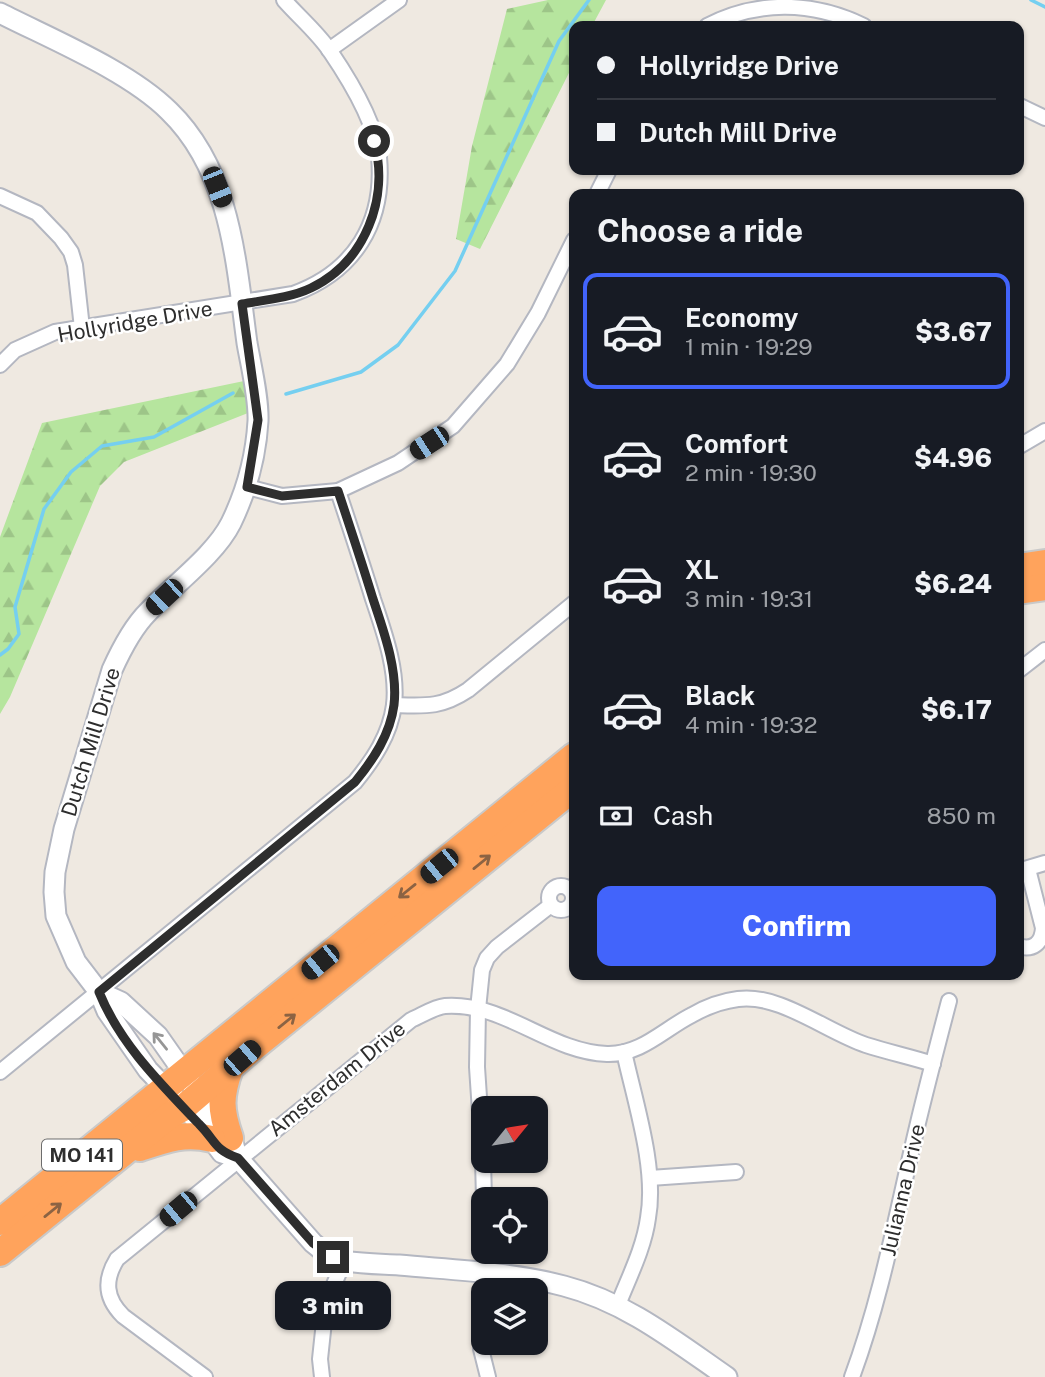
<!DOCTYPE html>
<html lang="en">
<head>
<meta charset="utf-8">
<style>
  :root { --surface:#171b24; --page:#242831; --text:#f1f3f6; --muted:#9ea1a6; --line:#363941; --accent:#4264fb }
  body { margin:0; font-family:"Public Sans",sans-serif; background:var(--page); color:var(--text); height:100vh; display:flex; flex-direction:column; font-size:26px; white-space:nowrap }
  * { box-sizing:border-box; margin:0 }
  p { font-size:23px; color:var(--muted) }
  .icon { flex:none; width:38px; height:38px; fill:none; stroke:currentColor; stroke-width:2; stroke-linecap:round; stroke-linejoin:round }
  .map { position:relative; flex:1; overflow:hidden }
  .details { position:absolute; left:569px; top:189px; width:455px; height:791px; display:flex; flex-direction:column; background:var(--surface); border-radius:14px; box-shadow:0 2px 5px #0004 }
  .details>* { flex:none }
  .guide { position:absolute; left:569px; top:21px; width:455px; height:154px; border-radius:14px; box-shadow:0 2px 5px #0004; display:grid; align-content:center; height:154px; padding:0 28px; background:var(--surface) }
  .needle { width:46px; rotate:60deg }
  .fabs { position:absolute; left:471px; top:1096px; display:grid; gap:14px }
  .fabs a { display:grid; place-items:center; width:77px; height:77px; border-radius:14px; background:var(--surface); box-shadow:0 2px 5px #0004; font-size:35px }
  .end { position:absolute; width:32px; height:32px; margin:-16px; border:9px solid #2e2e2e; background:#fff; box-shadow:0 0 0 4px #fff }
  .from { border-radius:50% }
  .bubble { position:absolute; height:49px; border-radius:14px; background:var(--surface); box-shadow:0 2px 5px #0004; font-size:23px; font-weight:800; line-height:49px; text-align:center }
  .car { position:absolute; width:21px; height:42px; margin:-21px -10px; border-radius:9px; box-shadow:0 0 5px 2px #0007; background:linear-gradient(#222 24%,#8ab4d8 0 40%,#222 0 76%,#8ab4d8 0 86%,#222 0) }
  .guide b { display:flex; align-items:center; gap:24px; height:66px; font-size:26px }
  .guide b+b { border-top:2px solid var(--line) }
  .guide i { width:18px; height:18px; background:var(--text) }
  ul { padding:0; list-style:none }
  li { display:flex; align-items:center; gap:21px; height:116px; margin:0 14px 10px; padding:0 14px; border:4px solid transparent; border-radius:14px }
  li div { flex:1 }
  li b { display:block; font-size:26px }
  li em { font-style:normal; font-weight:800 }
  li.current { border-color:var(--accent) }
  li>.icon { width:63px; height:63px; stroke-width:1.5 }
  h2 { padding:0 28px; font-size:32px; line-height:84px }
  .pay { display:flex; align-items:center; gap:18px; height:77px; padding:0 28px; font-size:26px }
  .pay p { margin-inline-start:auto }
  .primary-button { display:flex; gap:14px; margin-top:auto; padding:14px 28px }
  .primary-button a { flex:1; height:80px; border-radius:14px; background:var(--accent); color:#fff; font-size:28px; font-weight:800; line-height:80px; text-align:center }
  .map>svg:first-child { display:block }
  .forest { fill:url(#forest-firs) }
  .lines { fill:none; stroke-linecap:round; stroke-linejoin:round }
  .stream { stroke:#75cff0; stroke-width:3.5 }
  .street-casing { stroke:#b4b7c1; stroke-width:18 }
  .secondary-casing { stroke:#b4b7c1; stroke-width:23 }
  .highway-casing { stroke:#c9c9c9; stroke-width:30 }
  .street { stroke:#fff; stroke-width:14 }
  .secondary { stroke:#fff; stroke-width:19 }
  .highway { stroke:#ffa35c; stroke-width:26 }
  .oneway { stroke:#8c6343 }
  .oneway2 { stroke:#969696 }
  .route { stroke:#2e2e2e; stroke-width:9 }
  .labels { text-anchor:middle; stroke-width:5; stroke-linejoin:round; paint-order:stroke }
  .shield { fill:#fff; stroke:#6d6d6d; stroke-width:2 }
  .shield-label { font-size:19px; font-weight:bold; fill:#2e2e2e }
  .street-label { font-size:21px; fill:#2e2e2e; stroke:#fff }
</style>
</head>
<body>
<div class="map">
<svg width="1045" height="1377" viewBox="0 0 1045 1377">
  <defs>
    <pattern id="forest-firs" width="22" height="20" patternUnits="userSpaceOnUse" patternTransform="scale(1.75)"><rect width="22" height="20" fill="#b6e59e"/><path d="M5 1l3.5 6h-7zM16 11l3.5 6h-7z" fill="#9dc588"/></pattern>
  </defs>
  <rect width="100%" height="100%" fill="#efe9e1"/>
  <!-- forest -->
  <g class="forest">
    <path d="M548,0H606L592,26H574V63L480,249L456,239L472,146L507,9Z"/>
    <path d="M244,381L248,413L124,462L100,486L10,697L0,714V537L42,423Z"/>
  </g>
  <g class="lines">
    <!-- stream -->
    <g class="stream">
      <path d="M1031,0L1045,7"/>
      <path d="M286,394L361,372L398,345L455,271L559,41L589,0"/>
      <path d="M0,655L8,649L19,634L15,607L44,509L71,472L102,446L154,437L233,393"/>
    </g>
    <!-- street casing -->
    <g class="street-casing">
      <g id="street">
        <path d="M707,26C757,0 813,1 864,26"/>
        <path d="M329,50L399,0"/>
        <path d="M1018,105L1045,118"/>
        <path d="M597,194L609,170"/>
        <path d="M0,196L37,213L61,238L71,252L75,265L82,328"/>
        <path d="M0,365L15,350L55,332L293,294C354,272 385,223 379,157C376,124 349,79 330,51C318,33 299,17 284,0"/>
        <path d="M1018,447L1045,431"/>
        <path d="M247,487L282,496L338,491L398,463L453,426L507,364L538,313L574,240"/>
        <path d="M1018,671L1045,650"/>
        <path d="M394,705C425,706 441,708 468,690L574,603"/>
        <path d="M1018,871L1045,863"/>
        <circle cx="561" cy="898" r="12"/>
        <path d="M1018,946C1033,951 1042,943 1043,928L1028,869"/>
        <path d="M0,1072L355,782C373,760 390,735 394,705C398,670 384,632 373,599C362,563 350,527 338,491"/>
        <path d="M483,1157L477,1067L478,1009L482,970L487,958L497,947L551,905"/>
        <path d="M483,1160L484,1199"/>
        <path d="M650,1178L736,1172"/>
        <path d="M485,1251L481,1349L488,1377"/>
        <path d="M618,1305C629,1277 644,1248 648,1218C657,1169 635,1102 624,1052"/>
        <path d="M205,1377L123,1316C105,1298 104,1280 117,1259L411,1020C421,1016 434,1007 445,1006C505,1002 549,1052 607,1054C641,1055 664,1029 692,1015C706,1007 722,1001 738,999C779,993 827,1032 866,1045C888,1052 911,1057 933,1064"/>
        <path d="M322,1377L320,1359L326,1303L344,1261"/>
        <path d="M852,1377C882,1296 897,1211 917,1127C927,1085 938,1043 949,1001"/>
      </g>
    </g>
    <!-- secondary casing -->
    <g class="secondary-casing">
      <g id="secondary">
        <path d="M0,13C51,39 129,71 169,111C231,171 236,262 247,343C251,366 259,398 258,421C256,456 246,492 231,523C215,555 172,586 148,612C132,628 121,650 112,670L64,829L55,872L54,892L56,916L76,962L99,992L107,1011L148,1070L202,1126L222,1153L238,1158"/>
        <path d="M99,992L121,1002L158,1036L233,1143L238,1158L313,1243C322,1251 333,1258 345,1261C362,1264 381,1264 399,1265C453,1270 511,1272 564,1286C626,1302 675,1341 727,1377"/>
      </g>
    </g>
    <!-- highway casing -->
    <g class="highway-casing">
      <g id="highway">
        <path d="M1018,567L1045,563"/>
        <path d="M1018,591L1045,587"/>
        <path d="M230,1138C220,1109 220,1097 230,1068"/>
        <path d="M140,1148C166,1139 185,1132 212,1139"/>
        <path d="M0,1222L574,756"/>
        <path d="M0,1253L169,1116L183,1108L253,1048L574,788"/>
      </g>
    </g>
    <!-- street -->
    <use href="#street" class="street"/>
    <!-- secondary -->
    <use href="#secondary" class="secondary"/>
    <!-- highway -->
    <use href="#highway" class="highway"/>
  </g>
  <!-- one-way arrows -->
  <defs><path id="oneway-shaft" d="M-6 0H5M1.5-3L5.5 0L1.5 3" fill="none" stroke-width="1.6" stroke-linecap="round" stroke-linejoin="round" transform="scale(1.75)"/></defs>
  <g class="oneway">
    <use href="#oneway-shaft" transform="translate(482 862) rotate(-39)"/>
    <use href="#oneway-shaft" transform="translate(407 891) rotate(141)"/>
    <use href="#oneway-shaft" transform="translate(287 1021) rotate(-39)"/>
    <use href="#oneway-shaft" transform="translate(53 1210) rotate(-39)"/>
  </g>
  <use class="oneway2" href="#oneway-shaft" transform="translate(160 1041) rotate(-129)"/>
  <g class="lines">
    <!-- route -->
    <path class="route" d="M333,1257L313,1243L238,1158C214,1150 216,1141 199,1124C161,1084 120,1044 99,992L355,782C373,760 390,735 394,705C398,670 384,632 373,599C362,563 350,527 338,491L282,496L247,487L258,420L242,304C265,300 290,298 311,288C365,262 390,198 374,141"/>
  </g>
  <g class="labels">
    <!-- shield labels -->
    <rect class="shield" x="42" y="1139.5" width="80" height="31" rx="5"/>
    <g class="shield-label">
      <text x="82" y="1162">MO 141</text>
    </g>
    <!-- street labels -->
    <g class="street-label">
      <text transform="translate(135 322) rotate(-10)" y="7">Hollyridge Drive</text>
      <text transform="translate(91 742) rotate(-73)" y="7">Dutch Mill Drive</text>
      <text transform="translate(337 1079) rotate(-39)" y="7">Amsterdam Drive</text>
      <text transform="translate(903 1190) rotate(-77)" y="7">Julianna Drive</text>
    </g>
  </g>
</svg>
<div class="fabs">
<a><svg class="needle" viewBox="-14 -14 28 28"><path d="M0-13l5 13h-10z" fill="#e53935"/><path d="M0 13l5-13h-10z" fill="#9ea1a6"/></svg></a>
<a><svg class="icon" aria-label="locate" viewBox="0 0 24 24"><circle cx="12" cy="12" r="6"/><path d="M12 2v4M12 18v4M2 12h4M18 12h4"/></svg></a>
<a><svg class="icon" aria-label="layers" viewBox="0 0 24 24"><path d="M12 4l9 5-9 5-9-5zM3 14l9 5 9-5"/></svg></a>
</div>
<i class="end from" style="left:374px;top:141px"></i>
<i class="end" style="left:333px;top:1257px"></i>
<div class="bubble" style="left:275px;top:1281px;width:116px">3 min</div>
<i class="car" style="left:217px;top:187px;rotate:158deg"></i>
<i class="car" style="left:429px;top:443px;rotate:237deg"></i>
<i class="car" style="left:164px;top:597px;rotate:227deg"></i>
<i class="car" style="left:439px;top:866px;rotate:231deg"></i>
<i class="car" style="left:320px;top:962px;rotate:231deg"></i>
<i class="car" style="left:242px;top:1058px;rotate:49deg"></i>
<i class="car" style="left:178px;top:1209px;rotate:230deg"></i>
<div class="guide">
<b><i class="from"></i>Hollyridge Drive</b>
<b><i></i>Dutch Mill Drive</b>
</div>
<section class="details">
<h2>Choose a ride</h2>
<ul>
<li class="current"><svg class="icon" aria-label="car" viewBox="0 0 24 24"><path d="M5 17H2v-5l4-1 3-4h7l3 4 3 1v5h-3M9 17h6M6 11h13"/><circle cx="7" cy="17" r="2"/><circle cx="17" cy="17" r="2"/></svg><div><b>Economy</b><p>1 min · 19:29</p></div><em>$3.67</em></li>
<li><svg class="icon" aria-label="car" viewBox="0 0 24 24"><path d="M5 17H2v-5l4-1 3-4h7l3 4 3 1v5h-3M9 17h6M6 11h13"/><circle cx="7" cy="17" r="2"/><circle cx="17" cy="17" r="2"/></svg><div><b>Comfort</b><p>2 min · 19:30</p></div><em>$4.96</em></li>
<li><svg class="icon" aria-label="car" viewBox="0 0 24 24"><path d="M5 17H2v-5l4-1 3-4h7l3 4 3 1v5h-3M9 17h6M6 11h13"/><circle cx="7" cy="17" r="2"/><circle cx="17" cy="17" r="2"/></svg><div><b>XL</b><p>3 min · 19:31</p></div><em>$6.24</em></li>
<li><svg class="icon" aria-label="car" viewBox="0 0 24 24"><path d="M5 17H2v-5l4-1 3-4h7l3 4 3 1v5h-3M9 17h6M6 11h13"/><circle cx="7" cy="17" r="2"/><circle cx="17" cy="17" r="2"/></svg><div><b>Black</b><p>4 min · 19:32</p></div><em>$6.17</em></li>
</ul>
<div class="pay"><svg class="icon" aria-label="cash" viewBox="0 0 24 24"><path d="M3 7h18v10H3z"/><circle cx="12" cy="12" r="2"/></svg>Cash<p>850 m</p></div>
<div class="primary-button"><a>Confirm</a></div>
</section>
</div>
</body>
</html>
